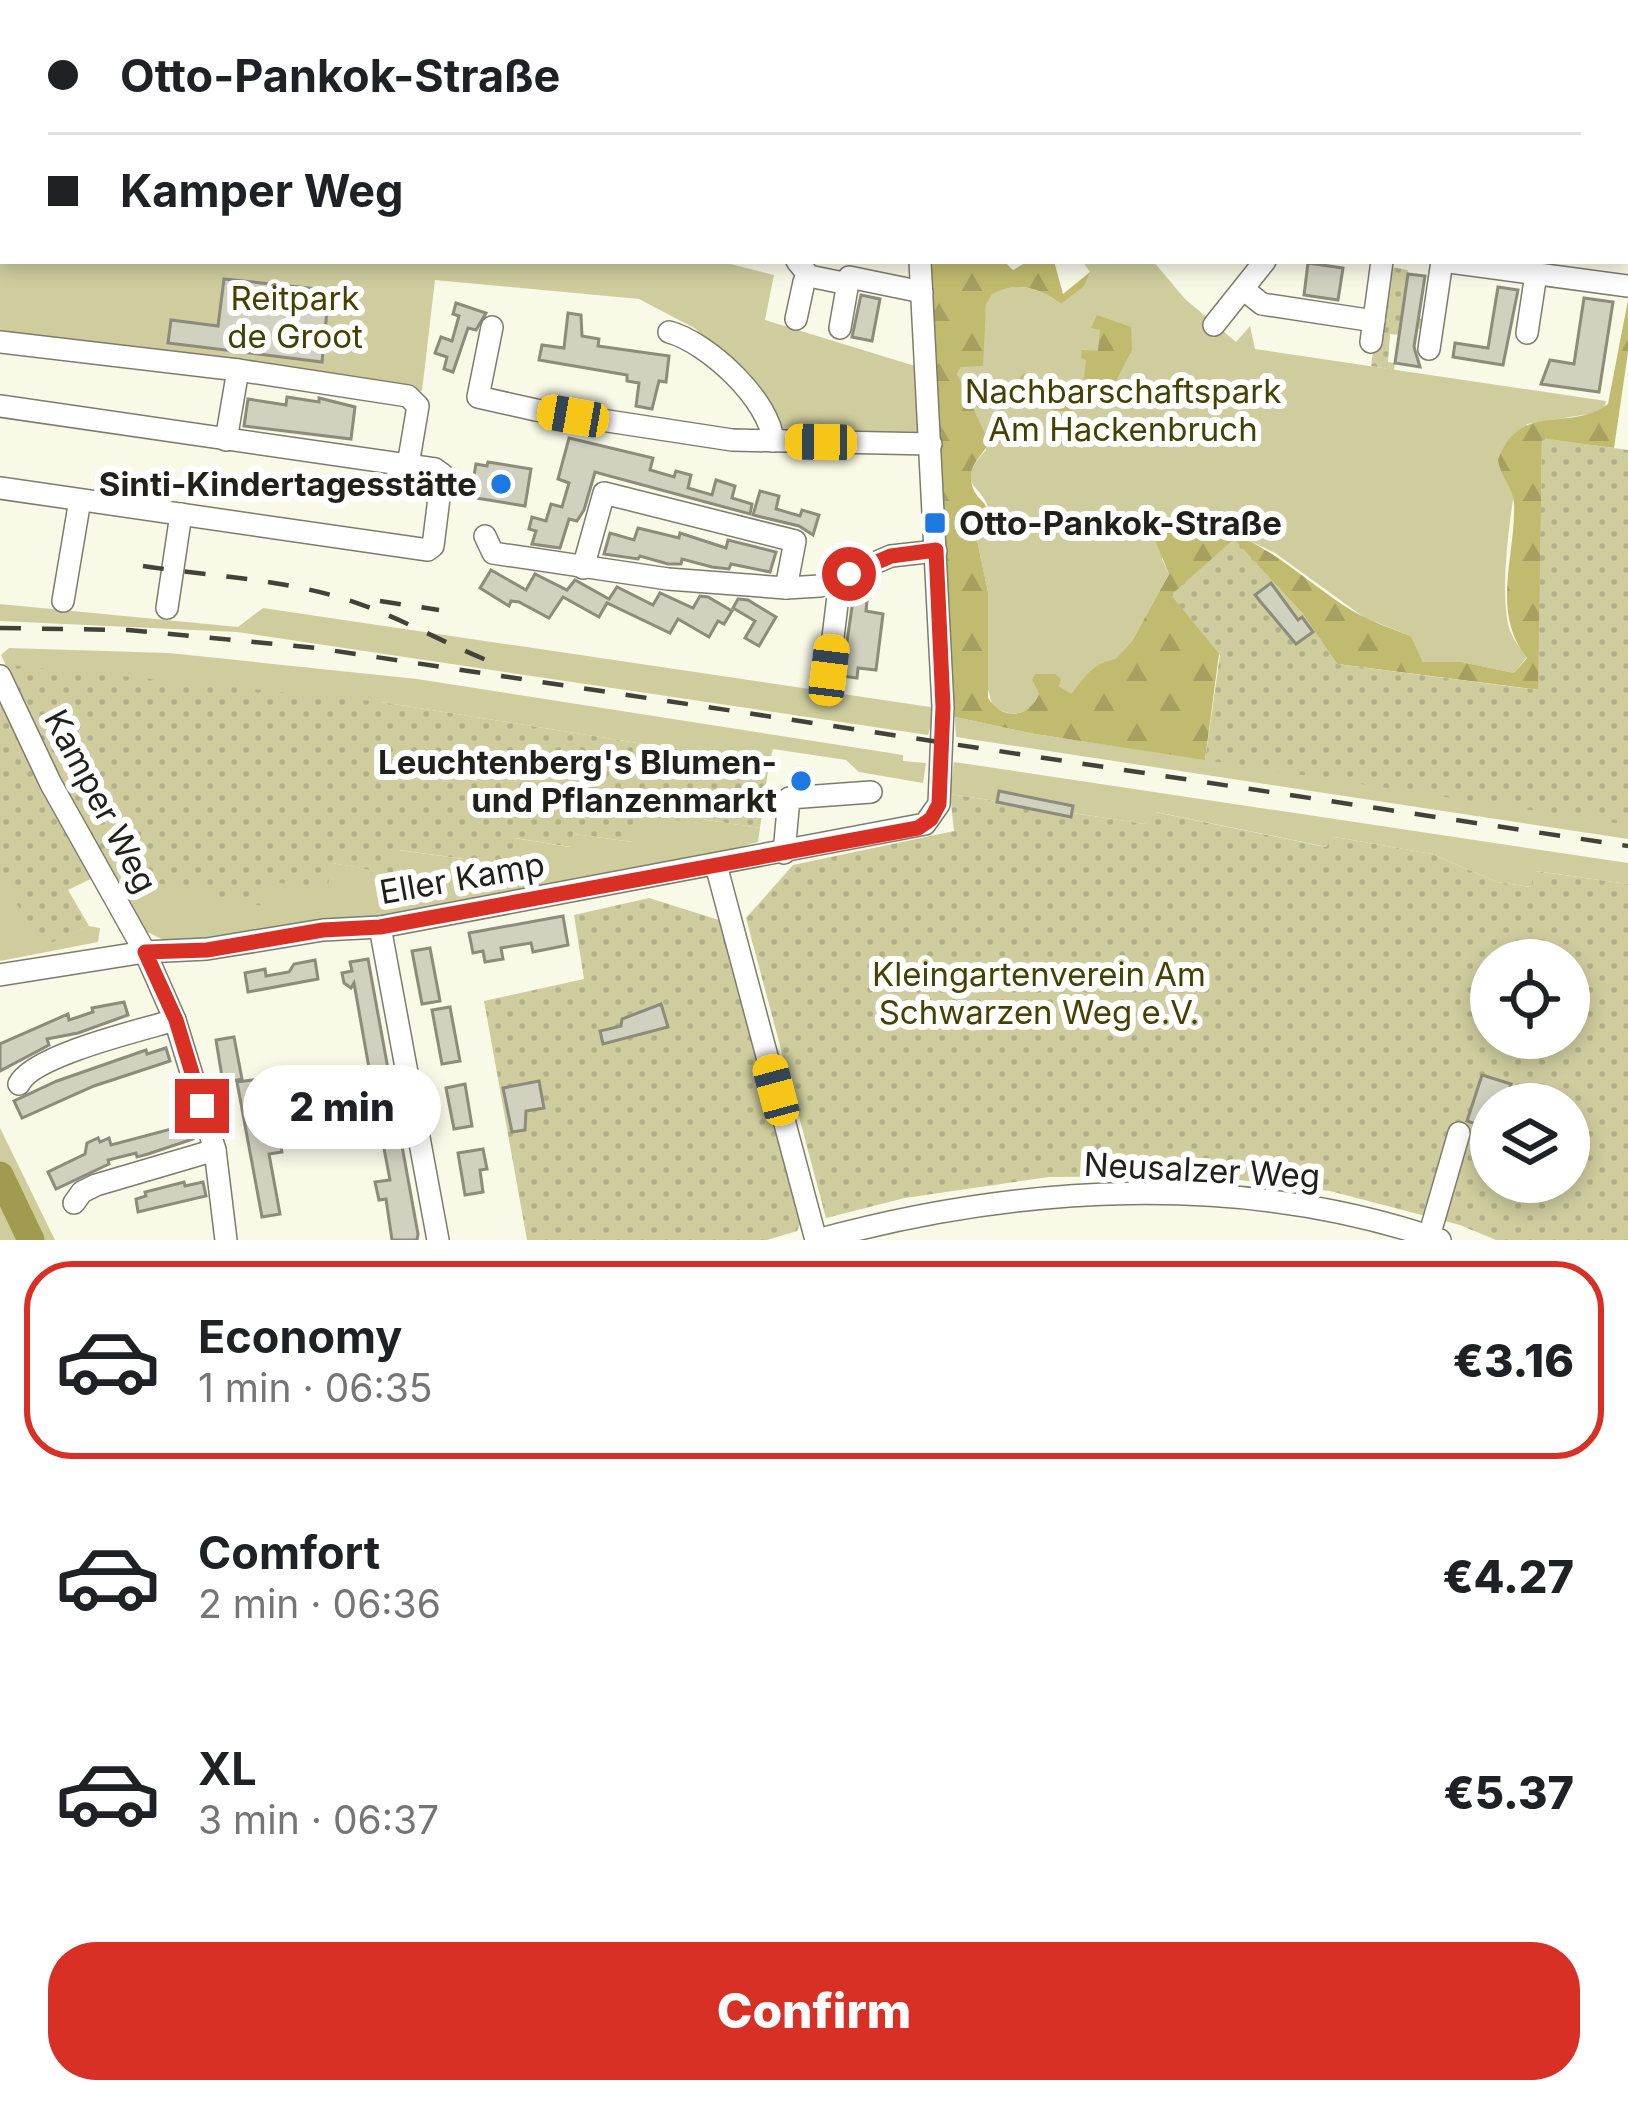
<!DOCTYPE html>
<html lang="en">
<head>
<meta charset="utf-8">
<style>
  :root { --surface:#fff; --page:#f6f6f6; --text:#202124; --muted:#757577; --line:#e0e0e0; --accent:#d93025 }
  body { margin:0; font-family:Inter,sans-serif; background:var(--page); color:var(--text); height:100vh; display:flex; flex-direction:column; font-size:45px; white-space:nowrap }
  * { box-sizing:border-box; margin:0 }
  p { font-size:39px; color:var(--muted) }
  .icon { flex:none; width:66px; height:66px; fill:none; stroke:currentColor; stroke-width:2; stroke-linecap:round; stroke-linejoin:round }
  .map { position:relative; height:1240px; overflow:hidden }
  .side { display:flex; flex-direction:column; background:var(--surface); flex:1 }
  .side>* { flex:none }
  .hud { position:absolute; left:0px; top:0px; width:1629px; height:264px; box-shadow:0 6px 18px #0003; display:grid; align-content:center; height:264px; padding:0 48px; background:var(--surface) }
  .tools { position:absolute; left:1470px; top:939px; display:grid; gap:24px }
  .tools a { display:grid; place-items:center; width:120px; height:120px; border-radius:50%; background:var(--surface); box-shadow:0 6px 18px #0003; font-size:60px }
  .end { position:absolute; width:54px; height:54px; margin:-27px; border:15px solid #d93025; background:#fff; box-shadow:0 0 0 6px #fff }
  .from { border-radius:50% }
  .bubble { position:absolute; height:84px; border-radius:42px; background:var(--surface); box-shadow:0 6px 18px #0003; font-size:39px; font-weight:800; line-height:84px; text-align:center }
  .car { position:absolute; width:36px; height:72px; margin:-36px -18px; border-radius:15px; box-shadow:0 0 9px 3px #0007; background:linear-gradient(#f5c518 24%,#345 0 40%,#f5c518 0 76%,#345 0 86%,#f5c518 0) }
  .hud b { display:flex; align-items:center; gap:42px; height:114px; font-size:45px }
  .hud b+b { border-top:3px solid var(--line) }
  .hud i { width:30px; height:30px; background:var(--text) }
  ul { padding:21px 0 0; list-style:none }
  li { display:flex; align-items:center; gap:36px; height:198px; margin:0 24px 18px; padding:0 24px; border:6px solid transparent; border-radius:48px }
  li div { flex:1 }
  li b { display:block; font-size:45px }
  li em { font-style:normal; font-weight:800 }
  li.current { border-color:var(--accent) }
  li>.icon { width:108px; height:108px; stroke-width:1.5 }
  .cta { display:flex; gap:24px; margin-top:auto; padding:24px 48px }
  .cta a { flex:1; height:138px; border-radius:48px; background:var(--accent); color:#fff; font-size:48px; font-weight:800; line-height:138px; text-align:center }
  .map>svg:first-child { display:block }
  .green { fill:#cfcd9e }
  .forest { fill:url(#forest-firs) }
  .garden { fill:url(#garden-dots); fill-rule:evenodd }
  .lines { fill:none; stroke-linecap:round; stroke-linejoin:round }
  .river { stroke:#a09b4e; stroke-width:27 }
  .building { fill:#d1d1c0; stroke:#8c8b7c; stroke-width:3 }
  .minor-casing { stroke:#7c7c6c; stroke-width:24 }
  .minor { stroke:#fff; stroke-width:21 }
  .rail { stroke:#424239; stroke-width:4.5; stroke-dasharray:21 21; stroke-linecap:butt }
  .route { stroke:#d93025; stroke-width:15 }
  .poi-dot { fill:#1d79e2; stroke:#fff; stroke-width:4.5 }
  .labels { text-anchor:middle; stroke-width:12; stroke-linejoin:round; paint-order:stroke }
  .park-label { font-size:33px; fill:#454100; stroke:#fff }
  .poi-label { font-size:33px; font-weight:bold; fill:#21211a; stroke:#fff; text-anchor:end }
  .street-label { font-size:33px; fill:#21211a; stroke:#fff }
</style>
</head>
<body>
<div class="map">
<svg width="1628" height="1240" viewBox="0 0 1628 1240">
  <defs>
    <pattern id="forest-firs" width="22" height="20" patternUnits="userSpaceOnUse" patternTransform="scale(3)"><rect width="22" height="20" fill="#c0bb6e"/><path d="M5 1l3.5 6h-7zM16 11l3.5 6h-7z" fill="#a5a05f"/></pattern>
    <pattern id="garden-dots" width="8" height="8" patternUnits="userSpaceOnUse" patternTransform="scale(3)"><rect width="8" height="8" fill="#cfcd9e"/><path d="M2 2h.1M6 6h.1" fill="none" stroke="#b1b088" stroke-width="1.8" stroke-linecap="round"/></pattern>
  </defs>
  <rect width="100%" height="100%" fill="#f9f9e7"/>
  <!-- green -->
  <g class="green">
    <path d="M0,174L3,261H719L774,275L765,320L915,366L920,443L797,439L770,419L696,329L639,299L435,280L422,391L0,333Z"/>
    <path d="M1082,261H1153L1185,299L1236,342L1250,326L1255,349L1606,401L1604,409L1595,413L1527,424C1516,474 1498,575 1508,624C1511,637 1519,647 1527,657L1514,673L1462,662H1423L1411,636L1365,618L1275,553L1248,540L1211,526L1176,523L1162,559L1169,574L1132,641L1116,660L1101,663L1071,695L1059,686L1032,680L1039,694C1029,716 1011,719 992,705L987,685L988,592L977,540C982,532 990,521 989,512C985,483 951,488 986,450L957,374L961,367L981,359L986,305L991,294C1017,281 1038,287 1061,304L1090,272Z"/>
    <path d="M0,604L238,627L263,608L937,708L928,735L237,632L0,621Z"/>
    <path d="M9,648L169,653L417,679L903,755V761L926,763L923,783L859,772L846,760L773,749L769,764L381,702L206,890V898L332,863L393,873L398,850L508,865L514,838L570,847L574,834L632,842L636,814L699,823L700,819L760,828L758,842L691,861L375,917L168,942L143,930L121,898L1,655Z"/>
    <path d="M955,717L1035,734L1628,822V839L956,737Z"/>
    <path d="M954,762L1628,863V884L1536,871L1532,887L1497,882L1432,854L1335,837L1327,847L1156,812L1145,824L950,794Z"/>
    <path d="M0,881L7,883L39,947L89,926L100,928L98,942L0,961Z"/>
    <path d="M0,1128L55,1240H0Z"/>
  </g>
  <!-- forest -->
  <g class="forest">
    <path d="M929,261H1004L1013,270L1028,261H1054L1063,294L1090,272L1084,286L1061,304C1038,287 1018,281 992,294L986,305L983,366L961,367L957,374L989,442C984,454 970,464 971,477C972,510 1003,493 977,540L988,592V698C1002,720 1028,719 1039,694L1032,680L1035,674H1055L1061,679L1059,686L1071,694L1088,673L1101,663L1116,659L1132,641L1169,574L1155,540L1160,527C1231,508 1289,569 1343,605C1364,619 1387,627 1411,636L1423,662H1462L1514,673L1527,658C1490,611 1516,557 1514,503C1513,487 1500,476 1498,460C1519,400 1570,433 1608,404L1628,300V352L1614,448L1542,439L1539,690L1337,664L1302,613L1234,540L1205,760L1035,734L955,717Z"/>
    <path d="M1097,315L1131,327L1132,350L1116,381L1102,388C1092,421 1031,419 1018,380L1024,373L1055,389H1083L1086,360L1081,358L1082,350L1098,351L1100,330L1091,328Z"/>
  </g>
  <!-- garden -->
  <g class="garden">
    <path d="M1385,266L1408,270L1402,315L1422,319L1420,329L1403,326L1401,335L1390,334L1388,362L1395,363L1394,370L1371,366Z"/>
    <path d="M1542,438L1628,450V825L1205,760L1220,655L1171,595L1234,539L1304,615L1337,664L1538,690Z"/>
    <path d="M0,664L381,702L769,764L760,828L701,819L699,823L636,815L633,842L574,834L571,847L515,838L509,865L399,850L394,874L332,863L327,891L269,881L265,906L206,898L205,890L148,882L109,870L68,890L89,926L39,948L7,884L0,887Z"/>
    <path d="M950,794L1145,824L1155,812L1326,847L1335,837L1432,854L1497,882L1531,887L1535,871L1628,884V1240H1496L1460,1225L1330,1191L1207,1176L1049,1177L905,1198L826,1218L746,918L793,865L954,831ZM1491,960H1569V1038H1491ZM1491,1104H1569V1182H1491Z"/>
    <path d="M649,898L719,920L802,1219L797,1231L767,1240H527L484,1001L584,979L574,915Z"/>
  </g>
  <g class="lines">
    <!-- river -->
    <path class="river" d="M0,1175L31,1240"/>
  </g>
  <!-- building -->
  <g class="building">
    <path d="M1308,263L1343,268L1338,300L1304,295Z"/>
    <path d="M1408,274L1425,276L1414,347L1420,367L1395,363Z"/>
    <path d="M224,279L329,290L322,362L168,343L171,320L218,326Z"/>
    <path d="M1498,287L1518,290L1503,365L1453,357L1455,343L1488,348Z"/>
    <path d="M861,295L880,299L872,341L852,337Z"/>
    <path d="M1584,298L1613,302L1599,392L1541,384L1550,360L1574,364Z"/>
    <path d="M456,303L486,313L476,330L468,328L453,372L444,369L447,357L435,353L441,337L452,341L459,316L453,314Z"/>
    <path d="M568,313L581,315L582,336L599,339L598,346L669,356L666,382L659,381L652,409L636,406L639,383L627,381V375L539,360L542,345L564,348Z"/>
    <path d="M287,397L319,402V398L355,407L351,439L244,426L248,399L286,405Z"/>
    <path d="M569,438L653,458L650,470L674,477L676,471L691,475L688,488L712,495L716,480L735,486L732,498L752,504L750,514L595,472L584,510L577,521L569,519L560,548L532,544L536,531L529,529L532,517L546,521L551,504L562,507L569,483L558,479Z"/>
    <path d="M488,462L531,469L525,506L470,497L476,464L487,466Z"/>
    <path d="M760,491L779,496L776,509L800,516L802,510L819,515L813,535L799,526L753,515Z"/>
    <path d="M638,528L679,538L680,533L726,548L728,540L776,552L770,572L731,564L729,569L712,567L682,559L681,564H668L640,556L638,559L604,554L610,533L634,540Z"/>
    <path d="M491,570L526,590L535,574L567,590L575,580L609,599L617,587L653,605L660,593L693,608L700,596L708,597L732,611L724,624L718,621L709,637L678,619L670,633L607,603L599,617L563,597L549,618L519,602L511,601L509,606L480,588Z"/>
    <path d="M1271,583L1298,620L1302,617L1313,632L1296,644L1255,595Z"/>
    <path d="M738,599L748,600L776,617L759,646L745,638L755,621L733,608Z"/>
    <path d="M853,600L867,601L866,611L883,614L876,670L858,668L857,678L842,676Z"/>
    <path d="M999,791L1073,806L1071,817L997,802Z"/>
    <path d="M563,916L568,945L533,952L531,943L501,948L503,959L485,962L483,951L473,953L469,933Z"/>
    <path d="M430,948L440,1001L422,1004L412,951Z"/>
    <path d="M368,959L418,1234L417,1240H392L386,1199L379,1200L375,1182L390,1180L381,1133L367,1136L365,1122L378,1119L354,983L351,988L344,983L342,973L352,971L350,962Z"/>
    <path d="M315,960L318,979L248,992L245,973L265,969L266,976L289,972L294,964Z"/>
    <path d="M124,1002L128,1015L78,1033L47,1039L49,1045L0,1071V1044L68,1014L69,1020L93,1012L92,1008Z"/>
    <path d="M661,1004L668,1027L603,1044L600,1031L621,1026L622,1019Z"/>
    <path d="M450,1007L460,1061L442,1064L432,1010Z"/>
    <path d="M234,1037L242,1079L223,1083L216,1040Z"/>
    <path d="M166,1048L170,1061L94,1086L22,1118L14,1101L57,1081L146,1050L147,1054Z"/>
    <path d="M1482,1075L1511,1084L1504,1104H1491V1129L1467,1121Z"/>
    <path d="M259,1079L266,1140L279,1138L282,1152L269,1154L280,1214L262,1217L237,1082Z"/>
    <path d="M539,1081L544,1108L526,1111L525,1130L512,1132L503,1088Z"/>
    <path d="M465,1084L472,1126L454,1129L446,1088Z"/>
    <path d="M190,1124L193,1139L148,1154L137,1157L136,1153L108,1160L109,1164L56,1189L48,1172L85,1154L87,1143L98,1138L100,1142L109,1138L111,1145Z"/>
    <path d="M483,1149L487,1169L480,1170L483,1192L465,1195L458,1153Z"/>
    <path d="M184,1182L185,1186L203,1182L206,1196L138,1212L136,1199L146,1196L145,1192Z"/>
  </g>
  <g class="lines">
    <!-- minor casing -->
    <g class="minor-casing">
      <g id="minor">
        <path d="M402,0L417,3"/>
        <path d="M641,0L643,3"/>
        <path d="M905,0L906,3"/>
        <path d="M93,3L94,0"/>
        <path d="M233,3L234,0"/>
        <path d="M483,3L484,0"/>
        <path d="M1170,3L1171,0"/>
        <path d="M1419,3L1420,0"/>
        <path d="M1568,3L1569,0"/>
        <path d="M797,261L809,276L848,284"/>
        <path d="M1442,261L1628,286"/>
        <path d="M1243,289L1262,304L1374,321"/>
        <path d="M796,319L804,282L809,276"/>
        <path d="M1214,325L1265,261"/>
        <path d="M492,327L478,397L536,410L732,440L931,444"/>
        <path d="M840,328L849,277L922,292"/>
        <path d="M669,332C707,342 770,400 773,441"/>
        <path d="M1527,333L1536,274"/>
        <path d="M0,342L238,370L408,396L418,406L408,465"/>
        <path d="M1371,342L1382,261"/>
        <path d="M1429,349L1442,261"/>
        <path d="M0,406L435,469L442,474L433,546L428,550L0,488"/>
        <path d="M226,440L238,370"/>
        <path d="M485,536L493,553L668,579L786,588L820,586L891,556L936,551"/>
        <path d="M583,568L604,493L795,541L786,588"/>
        <path d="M63,601L80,500"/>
        <path d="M167,608L181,514"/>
        <path d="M829,670L840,580"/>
        <path d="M0,676L51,784L145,952L175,1020L215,1150L226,1240"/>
        <path d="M784,853L789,798L871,792"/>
        <path d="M716,865L816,1240"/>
        <path d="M380,927L438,1240"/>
        <path d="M0,975L145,952L207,949L323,930L380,927L925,824L939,804L943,707L920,261"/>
        <path d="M19,1084C33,1055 142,1030 175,1020"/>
        <path d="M74,1203L82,1192L96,1185L215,1150"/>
        <path d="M817,1240C1018,1185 1240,1171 1440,1240"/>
        <path d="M1428,1240L1459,1133"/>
      </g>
    </g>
    <!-- minor -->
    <use href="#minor" class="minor"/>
    <!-- rail -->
    <g class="rail">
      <path d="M143,566C210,576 280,579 345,599C399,616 446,645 499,665"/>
      <path d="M380,601L439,610"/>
      <path d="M0,628L128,630L316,648L1628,846"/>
    </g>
  </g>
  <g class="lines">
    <!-- route -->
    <path class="route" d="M202,1106L176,1020L145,952L207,950L323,930L380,927L918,828L931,819L939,804L943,707L936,550L891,556L849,574"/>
  </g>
  <!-- markers -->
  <g class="poi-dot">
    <circle cx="501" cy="484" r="12"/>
    <rect x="923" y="511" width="24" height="24" rx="6"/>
    <circle cx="801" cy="781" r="12"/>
  </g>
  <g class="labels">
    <!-- park labels -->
    <g class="park-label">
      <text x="295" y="310">Reitpark<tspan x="295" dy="38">de Groot</tspan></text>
      <text x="1123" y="403">Nachbarschaftspark<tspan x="1123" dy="38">Am Hackenbruch</tspan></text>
      <text x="1039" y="986">Kleingartenverein Am<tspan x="1039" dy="38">Schwarzen Weg e.V.</tspan></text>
    </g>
    <!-- poi labels -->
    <g class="poi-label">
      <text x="477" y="496">Sinti-Kindertagesstätte</text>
      <text x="959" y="535" text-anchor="start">Otto-Pankok-Straße</text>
      <text x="777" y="774">Leuchtenberg's Blumen-<tspan x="777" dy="38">und Pflanzenmarkt</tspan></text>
    </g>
    <!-- street labels -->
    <g class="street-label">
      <text transform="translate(101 801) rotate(62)" y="12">Kamper Weg</text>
      <text transform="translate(462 878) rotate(-10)" y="12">Eller Kamp</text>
      <text transform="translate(1202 1170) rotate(3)" y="12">Neusalzer Weg</text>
    </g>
  </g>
</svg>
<div class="tools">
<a><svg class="icon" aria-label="locate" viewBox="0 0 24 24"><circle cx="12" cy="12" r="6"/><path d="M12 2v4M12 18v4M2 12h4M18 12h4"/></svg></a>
<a><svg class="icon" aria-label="layers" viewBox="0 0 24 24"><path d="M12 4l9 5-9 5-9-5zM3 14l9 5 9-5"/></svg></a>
</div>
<i class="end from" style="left:849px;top:574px"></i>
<i class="end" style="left:202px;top:1106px"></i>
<div class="bubble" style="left:243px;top:1065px;width:198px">2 min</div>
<i class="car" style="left:573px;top:416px;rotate:280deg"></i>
<i class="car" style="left:821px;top:442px;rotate:271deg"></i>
<i class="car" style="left:829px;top:670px;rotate:7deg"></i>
<i class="car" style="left:776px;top:1090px;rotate:345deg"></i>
<div class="hud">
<b><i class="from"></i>Otto-Pankok-Straße</b>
<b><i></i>Kamper Weg</b>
</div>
</div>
<section class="side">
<ul>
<li class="current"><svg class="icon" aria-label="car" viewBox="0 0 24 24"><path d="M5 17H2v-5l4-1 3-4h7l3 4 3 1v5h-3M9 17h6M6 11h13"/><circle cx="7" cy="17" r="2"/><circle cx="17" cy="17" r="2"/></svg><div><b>Economy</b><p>1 min · 06:35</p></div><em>€3.16</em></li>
<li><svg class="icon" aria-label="car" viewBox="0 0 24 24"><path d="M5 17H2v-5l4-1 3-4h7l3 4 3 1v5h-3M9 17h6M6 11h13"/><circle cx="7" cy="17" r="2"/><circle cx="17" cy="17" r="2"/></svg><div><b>Comfort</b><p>2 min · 06:36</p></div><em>€4.27</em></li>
<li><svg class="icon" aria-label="car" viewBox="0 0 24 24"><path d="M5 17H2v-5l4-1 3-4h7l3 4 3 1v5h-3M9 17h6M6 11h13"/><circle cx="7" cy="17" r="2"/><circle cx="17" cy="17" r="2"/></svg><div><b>XL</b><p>3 min · 06:37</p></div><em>€5.37</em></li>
</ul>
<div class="cta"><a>Confirm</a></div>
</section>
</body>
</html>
